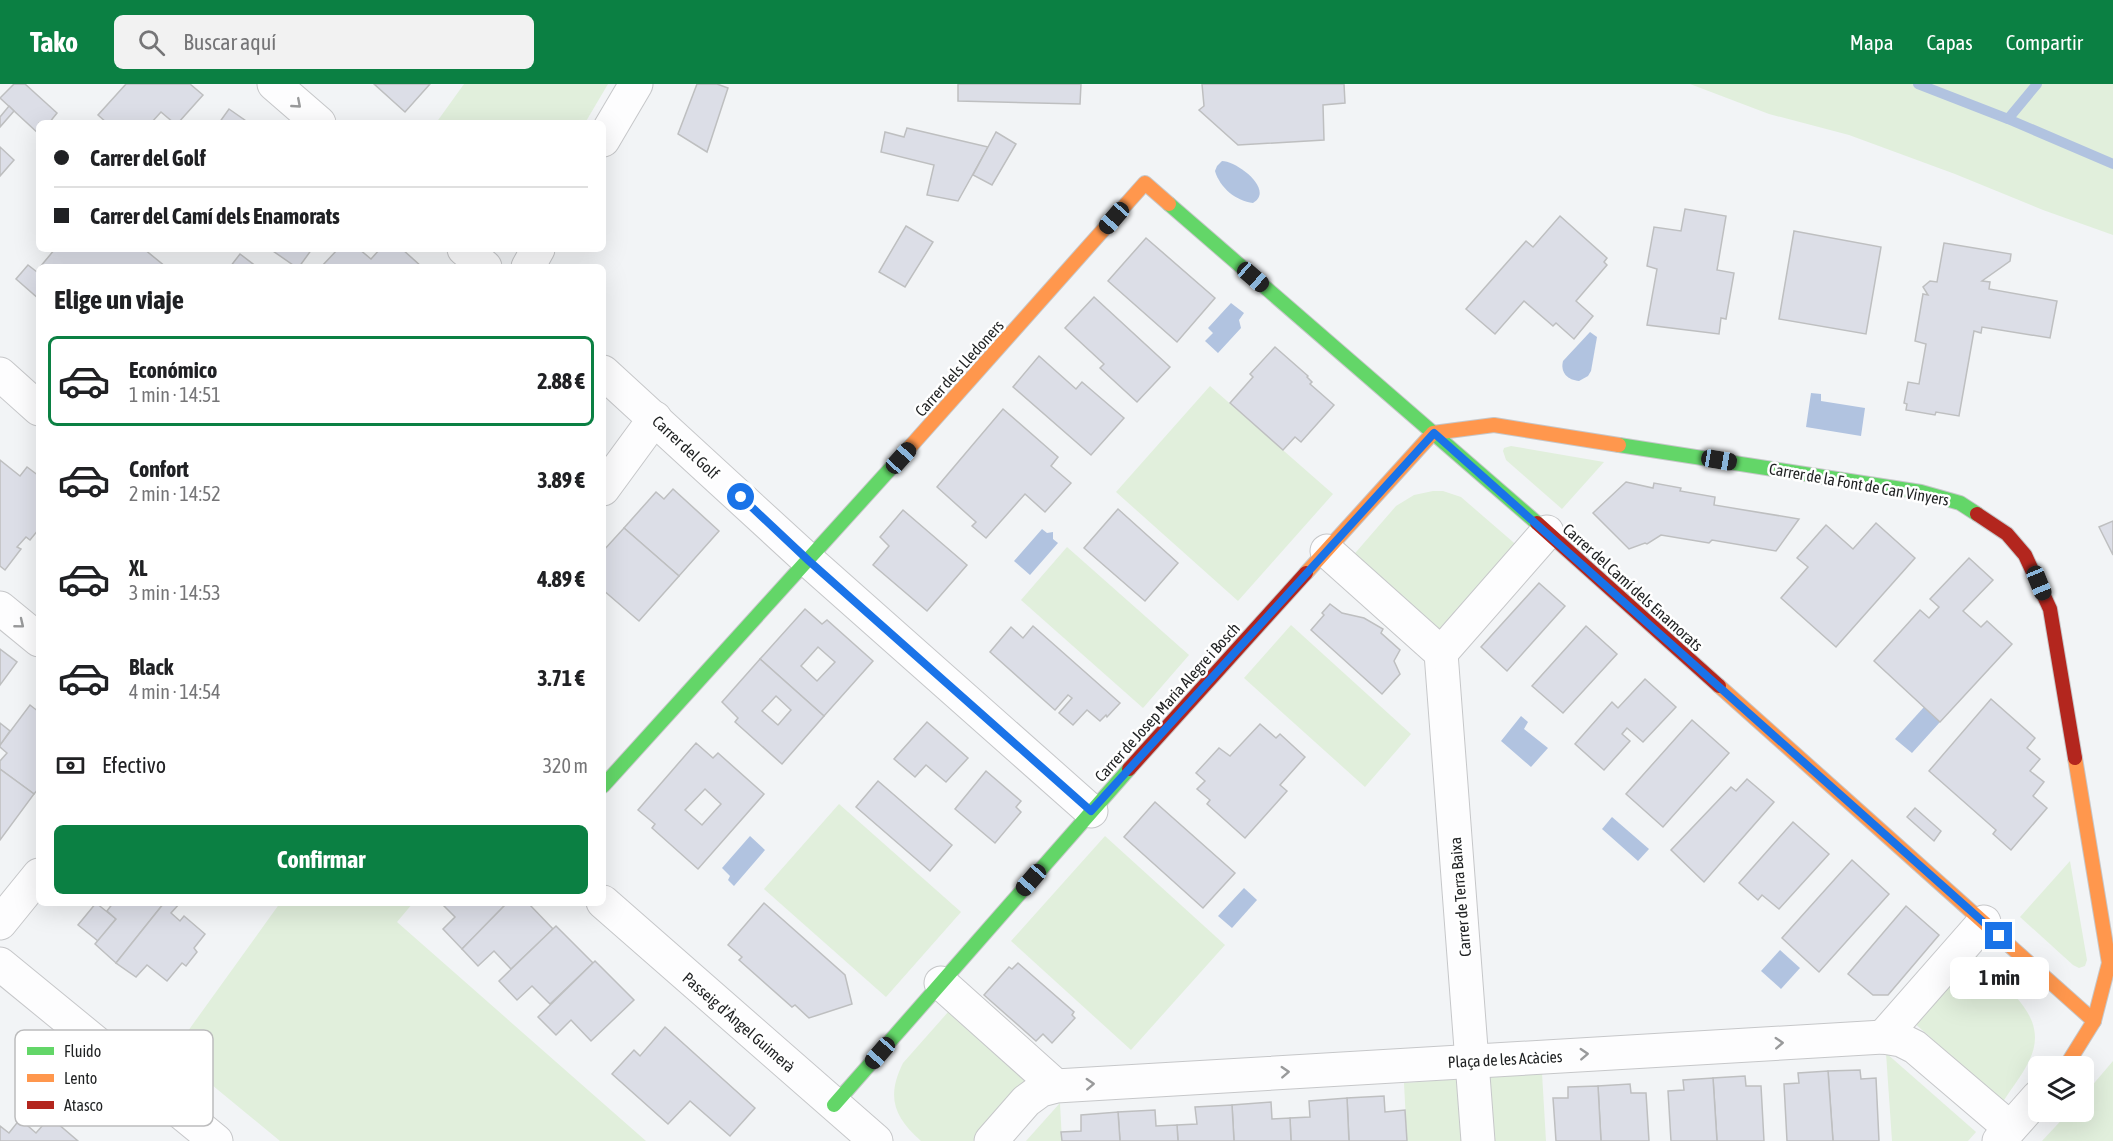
<!DOCTYPE html>
<html lang="es">
<head>
<meta charset="utf-8">
<style>
  :root { --surface:#fff; --page:#f2f2f2; --text:#202124; --muted:#757577; --line:#e0e0e0; --accent:#0b8043 }
  body { margin:0; font-family:"Asap Condensed",sans-serif; background:var(--page); color:var(--text); height:100vh; display:flex; flex-direction:column; font-size:22px; white-space:nowrap }
  * { box-sizing:border-box; margin:0 }
  p { font-size:20px; color:var(--muted) }
  .icon { flex:none; width:33px; height:33px; fill:none; stroke:currentColor; stroke-width:2; stroke-linecap:round; stroke-linejoin:round }
  .map { position:relative; flex:1; overflow:hidden }
  .details { position:absolute; left:36px; top:180px; width:570px; height:642px; display:flex; flex-direction:column; background:var(--surface); border-radius:9px; box-shadow:0 6px 24px #0002 }
  .details>* { flex:none }
  .banner { position:absolute; left:36px; top:36px; width:570px; height:132px; border-radius:9px; box-shadow:0 6px 24px #0002; display:grid; align-content:center; height:132px; padding:0 18px; background:var(--surface) }
  .buttons { position:absolute; left:2028px; top:972px; display:grid; gap:12px }
  .buttons a { display:grid; place-items:center; width:66px; height:66px; border-radius:9px; background:var(--surface); box-shadow:0 6px 24px #0002; font-size:30px }
  .end { position:absolute; width:27px; height:27px; margin:-14px; border:8px solid #1a73e8; background:#fff; box-shadow:0 0 0 3px #fff }
  .from { border-radius:50% }
  .bubble { position:absolute; height:42px; border-radius:9px; background:var(--surface); box-shadow:0 6px 24px #0002; font-size:20px; font-weight:700; line-height:42px; text-align:center }
  .car { position:absolute; width:18px; height:36px; margin:-18px -9px; border-radius:8px; box-shadow:0 0 4px 2px #0007; background:linear-gradient(#222 24%,#8ab4d8 0 40%,#222 0 76%,#8ab4d8 0 86%,#222 0) }
  .banner b { display:flex; align-items:center; gap:21px; height:57px; font-size:22px }
  .banner b+b { border-top:2px solid var(--line) }
  .banner i { width:15px; height:15px; background:var(--text) }
  ul { padding:0; list-style:none }
  li { display:flex; align-items:center; gap:18px; height:90px; margin:0 12px 9px; padding:0 6px; border:3px solid transparent; border-radius:9px }
  li div { flex:1 }
  li b { display:block; font-size:22px }
  li em { font-style:normal; font-weight:700 }
  li.active { border-color:var(--accent) }
  li>.icon { width:54px; height:54px; stroke-width:1.5 }
  h2 { padding:0 18px; font-size:27px; line-height:72px }
  .pay { display:flex; align-items:center; gap:15px; height:66px; padding:0 18px; font-size:22px }
  .pay p { margin-inline-start:auto }
  .button { display:flex; gap:12px; margin-top:auto; padding:12px 18px }
  .button a { flex:1; height:69px; border-radius:9px; background:var(--accent); color:#fff; font-size:24px; font-weight:700; line-height:69px; text-align:center }
  header { display:flex; align-items:center; gap:36px; box-sizing:border-box; height:84px; padding:0 30px; background:var(--accent); color:#fff }
  header strong { font-size:28px }
  nav { display:flex; gap:33px; margin-inline-start:auto; font-size:21px }
  .search { width:420px; height:54px; background:var(--page); display:flex; align-items:center; gap:15px; box-sizing:border-box; padding:0 21px; border-radius:9px; color:var(--muted); font-size:22px }
  .map>svg:first-child { display:block }
  .green { fill:#e1efdc }
  .water { fill:#b1c3e0 }
  .lines { fill:none; stroke-linecap:round; stroke-linejoin:round }
  .stream { stroke:#b1c3e0; stroke-width:10 }
  .building { fill:#dcdee7; stroke:#bebfc0; stroke-width:1.5; fill-rule:evenodd }
  .street-casing { stroke:#c6c7c9; stroke-width:35 }
  .fast-casing { stroke:#c6c7c9; stroke-width:16 }
  .slow-casing { stroke:#c6c7c9; stroke-width:16 }
  .jam-casing { stroke:#c6c7c9; stroke-width:16 }
  .street { stroke:#fdfdfe; stroke-width:33 }
  .fast { stroke:#63d668; stroke-width:14 }
  .slow { stroke:#ff974d; stroke-width:14 }
  .jam { stroke:#b3261e; stroke-width:14 }
  .oneway { stroke:#999a9b }
  .route { stroke:#1a73e8; stroke-width:8 }
  .labels { text-anchor:middle; stroke-width:5; stroke-linejoin:round; paint-order:stroke }
  .street-label { font-size:16px; fill:#1f2122; stroke:#fff }
  .key { fill:#fff; stroke:#bcbcbd; stroke-width:1.5 }
  .key-label { font-size:16px; fill:#1f2122 }
</style>
</head>
<body>
<header>
<strong>Tako</strong>
<div class="search"><svg class="icon" aria-label="search" viewBox="0 0 24 24"><circle cx="10" cy="10" r="6"/><path d="M15 15l6 6"/></svg>Buscar aquí</div>
<nav><a>Mapa</a><a>Capas</a><a>Compartir</a></nav>
</header>
<div class="map">
<svg width="2113" height="1057" viewBox="0 0 2113 1057">
  <rect width="100%" height="100%" fill="#f2f4f6"/>
  <!-- green -->
  <g class="green">
    <path d="M464,0H608L585,39H436Z"/>
    <path d="M1690,0H2113V151L2043,126L1955,90L1849,51L1769,30Z"/>
    <path d="M1210,302L1333,410L1238,517L1116,408Z"/>
    <path d="M1511,362L1604,378L1562,425L1506,376L1503,367L1504,364Z"/>
    <path d="M1433,407H1443L1461,413L1535,477L1430,572L1337,490L1396,422L1414,411Z"/>
    <path d="M1067,463L1189,571L1143,624L1021,516Z"/>
    <path d="M1291,541L1411,650L1365,703L1244,594Z"/>
    <path d="M839,720L961,828L886,913L764,805Z"/>
    <path d="M1105,752L1225,861L1131,966L1011,857Z"/>
    <path d="M2070,777L2087,876L2085,882L2079,884L2073,881L2020,833Z"/>
    <path d="M280,819H413L397,838L646,1057H280L195,987L170,972Z"/>
    <path d="M1960,855C1972,867 1984,879 1996,892C2017,914 2044,936 2032,970C2026,987 2012,1003 2003,1018L1912,937Z"/>
    <path d="M964,910L1032,990L973,1057H921C894,1033 886,1013 903,979Z"/>
    <path d="M1886,969L1976,1048L1968,1057H1892Z"/>
    <path d="M2113,977V1057H2042L2069,1028H2084V1011Z"/>
    <path d="M1542,989L1546,1057H1491L1488,993Z"/>
    <path d="M1459,995L1463,1057H1407L1404,999Z"/>
    <path d="M1060,1019L1062,1057H1026Z"/>
  </g>
  <!-- water -->
  <g class="water">
    <path d="M1222,77C1237,77 1275,106 1253,119C1236,117 1220,104 1215,87L1217,82Z"/>
    <path d="M1231,219L1244,229L1239,236L1241,244L1218,269L1205,257L1213,249L1208,244Z"/>
    <path d="M1590,248L1597,253L1591,287L1588,292L1579,297C1568,296 1560,289 1563,277Z"/>
    <path d="M1811,309L1821,310V317L1865,324L1861,352L1806,343Z"/>
    <path d="M1042,445L1047,449L1053,448V455L1058,459L1030,491L1014,477Z"/>
    <path d="M1924,623L1940,638L1912,669L1895,655Z"/>
    <path d="M1521,632L1528,638L1524,645L1548,664L1531,683L1501,657Z"/>
    <path d="M1612,733L1649,765L1638,777L1602,745Z"/>
    <path d="M750,752L765,766L734,802L728,796L730,792L722,784Z"/>
    <path d="M1244,804L1257,816L1232,844L1218,832Z"/>
    <path d="M1780,866L1800,884L1781,905L1761,887Z"/>
  </g>
  <g class="lines">
    <!-- stream -->
    <g class="stream">
      <path d="M1918,0L2008,35L2113,80"/>
      <path d="M2008,35L2037,0"/>
    </g>
  </g>
  <!-- building -->
  <g class="building">
    <path d="M14,0H25L57,29L49,39H39V50L0,14Z"/>
    <path d="M126,0H190L203,11L178,39H174L161,28L151,39H107L98,31Z"/>
    <path d="M374,0H430L405,28Z"/>
    <path d="M697,0H717L728,4L707,68L678,50Z"/>
    <path d="M958,0H1081L1080,20L958,17Z"/>
    <path d="M1202,0H1344L1345,19L1323,21L1324,56L1238,61L1199,26L1204,22Z"/>
    <path d="M9,22L14,27L0,43V33Z"/>
    <path d="M229,25L249,39H219Z"/>
    <path d="M907,44L988,63L958,117L927,111L934,81L881,68L885,48L904,53Z"/>
    <path d="M996,48L1016,60L992,101L973,91Z"/>
    <path d="M0,63L14,76L0,92Z"/>
    <path d="M1685,125L1726,132L1717,186L1734,189L1726,235L1721,234L1719,250L1647,241L1657,185L1647,182L1654,143L1681,147Z"/>
    <path d="M1560,132L1607,174L1604,178L1607,181L1576,217L1593,232L1574,255L1556,239L1553,242L1524,217L1495,250L1466,225L1526,157L1533,163Z"/>
    <path d="M906,142L933,158L905,203L879,188Z"/>
    <path d="M1794,147L1881,163L1866,250L1779,235Z"/>
    <path d="M1146,154L1215,214L1177,258L1108,197Z"/>
    <path d="M1944,159L2011,170L2010,177L1982,197L1990,198L1989,205L2057,217L2050,254L1982,243L1981,249L1974,247L1959,332L1936,328L1935,331L1906,326L1907,320L1904,319L1908,298L1919,300L1926,260L1915,257L1923,210L1928,211L1923,203L1930,197L1937,198Z"/>
    <path d="M55,165H144L166,183H40Z"/>
    <path d="M270,165H312L299,183H296Z"/>
    <path d="M338,165H359L371,175L380,165H402L422,183H321Z"/>
    <path d="M240,170L257,183H230Z"/>
    <path d="M28,181L37,188L39,185V215L16,195Z"/>
    <path d="M1094,213L1170,283L1137,318L1100,284L1104,280L1065,244Z"/>
    <path d="M1275,263L1308,292L1307,293L1312,298L1310,300L1334,321L1301,358L1295,353L1283,366L1230,319L1253,293L1250,290Z"/>
    <path d="M1039,272L1076,305L1082,298L1124,334L1091,371L1013,303Z"/>
    <path d="M1003,325L1058,373L1051,382L1071,399L1045,428L1025,410L986,454L972,442L976,438L937,403Z"/>
    <path d="M0,376L20,392L27,383L39,392V445L30,456L26,453L17,463L21,465L5,486L0,482Z"/>
    <path d="M1626,398L1653,404L1654,399L1681,404L1680,407L1715,413L1714,421L1799,435L1776,467L1712,456L1709,459L1661,451L1647,460L1645,459L1629,465L1593,429Z"/>
    <path d="M673,405L719,447L679,492L624,444L656,408L664,415Z"/>
    <path d="M1118,425L1178,479L1145,517L1084,464Z"/>
    <path d="M903,426L967,481L927,527L873,481L889,462L880,453Z"/>
    <path d="M2113,437V471L2099,443Z"/>
    <path d="M1876,439L1915,474L1836,563L1781,514L1808,483L1797,474L1826,441L1853,465Z"/>
    <path d="M624,444L679,492L639,537L603,506V467Z"/>
    <path d="M1969,474L1993,496L1963,527L1981,543L1987,537L2012,560L1940,638L1874,577L1920,526L1929,534L1939,523L1930,515Z"/>
    <path d="M1539,499L1565,522L1507,587L1481,563Z"/>
    <path d="M1330,520L1342,529L1364,534L1383,545L1381,549L1400,566L1394,577L1400,590L1382,610L1311,546L1324,531L1322,529Z"/>
    <path d="M805,525L822,540L827,536L873,577L824,632L760,575ZM818,563L835,578L817,597L801,582Z"/>
    <path d="M1033,542L1120,619L1107,633L1106,631L1100,637L1087,626L1073,641L1059,629L1072,614L1068,611L1055,626L990,568L1011,543L1023,554Z"/>
    <path d="M1586,542L1617,570L1563,629L1532,602Z"/>
    <path d="M0,565L17,578L0,601Z"/>
    <path d="M760,575L824,632L782,680L735,638L738,634L722,618ZM776,612L791,626L778,641L762,627Z"/>
    <path d="M1645,595L1676,623L1643,658L1627,644L1622,650L1630,657L1604,686L1575,660L1612,618L1618,624Z"/>
    <path d="M1991,615L2035,654L2027,664L2040,675L2030,687L2044,698L2033,712L2047,724L2011,766L1993,750L1996,746L1929,687Z"/>
    <path d="M30,621L39,628V704L34,710L0,685V677L7,669L0,663V661Z"/>
    <path d="M1692,636L1729,669L1663,743L1626,710Z"/>
    <path d="M927,638L968,674L946,698L926,681L915,693L894,675Z"/>
    <path d="M0,639L10,647L0,661Z"/>
    <path d="M1260,640L1276,654L1280,650L1305,673L1280,701L1287,707L1245,754L1207,720L1210,716L1197,705L1205,697L1196,689L1219,664L1230,672Z"/>
    <path d="M696,659L713,674L718,669L764,710L698,785L652,744L655,740L638,726ZM705,705L721,720L702,741L685,726Z"/>
    <path d="M0,685L34,710L0,756Z"/>
    <path d="M986,687L1021,717L1016,723L1021,728L995,759L955,725Z"/>
    <path d="M1747,695L1774,718L1704,798L1671,766L1731,703L1736,707Z"/>
    <path d="M878,697L952,761L930,787L856,723Z"/>
    <path d="M1155,718L1235,789L1203,824L1124,753Z"/>
    <path d="M1915,724L1941,747L1934,757L1907,733Z"/>
    <path d="M1793,738L1829,770L1779,825L1762,811L1758,816L1739,799Z"/>
    <path d="M1852,776L1889,810L1819,888L1782,854Z"/>
    <path d="M96,819L116,835L98,857L78,841Z"/>
    <path d="M113,819H164L116,879L95,860L116,835L107,827Z"/>
    <path d="M164,819H180L171,829L180,837L184,832L205,850L194,864L197,868L186,882L182,879L167,897L147,881L136,893L116,879Z"/>
    <path d="M441,819H507L462,865L443,845L455,833Z"/>
    <path d="M507,819H528L553,845L511,885L494,867L478,882L462,865Z"/>
    <path d="M764,819L845,891L852,920L809,934L795,921L792,923L739,876L742,873L728,861Z"/>
    <path d="M1906,822L1939,851L1888,911H1873L1848,890Z"/>
    <path d="M556,842L593,879L550,920L532,902L517,916L499,897Z"/>
    <path d="M595,877L634,916L591,957L571,936L556,951L538,933Z"/>
    <path d="M1018,879L1074,928L1072,931L1075,934L1052,959L1043,950L1036,957L984,911L1009,883L1012,885Z"/>
    <path d="M665,943L755,1024L730,1052L690,1017L668,1040L612,990L634,966L640,972Z"/>
    <path d="M1860,986L1861,995L1876,994L1879,1057H1833L1828,987Z"/>
    <path d="M1828,987L1833,1057H1787L1784,1000L1799,999L1798,989Z"/>
    <path d="M1745,992L1746,1002H1761L1764,1057H1717L1713,994Z"/>
    <path d="M1713,994L1717,1057H1671L1668,1007L1684,1006L1683,996Z"/>
    <path d="M1630,1000L1631,1009H1646L1649,1057H1601L1598,1002Z"/>
    <path d="M1598,1002L1601,1057H1556L1553,1014H1568V1003Z"/>
    <path d="M1384,1012L1385,1028L1405,1026L1407,1057H1349L1347,1014Z"/>
    <path d="M1347,1014L1349,1057H1291L1290,1034L1310,1033L1309,1017Z"/>
    <path d="M1271,1018L1272,1035L1290,1034L1291,1057H1234L1232,1021Z"/>
    <path d="M1232,1021L1234,1057H1178L1177,1041L1197,1040L1195,1023Z"/>
    <path d="M1155,1026L1156,1042L1177,1041L1178,1057H1120L1118,1028Z"/>
    <path d="M1118,1028L1120,1057H1062L1061,1048L1081,1047V1031Z"/>
    <path d="M50,1033L78,1057H0V1042L9,1049L20,1035L36,1049Z"/>
  </g>
  <g class="lines">
    <!-- street casing -->
    <g class="street-casing">
      <g id="street">
        <path d="M274,0L319,39"/>
        <path d="M603,56L636,0"/>
        <path d="M464,165L485,183"/>
        <path d="M528,183L538,165"/>
        <path d="M603,288L809,477L1091,727"/>
        <path d="M0,290L39,325"/>
        <path d="M603,405L655,334"/>
        <path d="M1327,467L1441,569L1478,1057"/>
        <path d="M0,524L39,556"/>
        <path d="M1441,569L1547,448"/>
        <path d="M603,818L876,1057"/>
        <path d="M0,839L39,791"/>
        <path d="M0,880L216,1057"/>
        <path d="M941,899L1056,1002"/>
        <path d="M1883,953L1984,838"/>
        <path d="M991,1057L1026,1017L1041,1006L1056,1002L1883,953L1901,956L1915,963L2010,1044"/>
        <path d="M1999,1057L2038,1013"/>
      </g>
    </g>
    <!-- fast casing -->
    <g class="fast-casing">
      <g id="fast">
        <path d="M1169,120L1537,439"/>
        <path d="M1619,361L1921,408L1960,419L1977,430"/>
        <path d="M603,702L910,363"/>
        <path d="M834,1021L1129,685"/>
      </g>
    </g>
    <!-- slow casing -->
    <g class="slow-casing">
      <g id="slow">
        <path d="M910,363L1145,99L1169,120"/>
        <path d="M1306,489L1433,349L1494,341L1619,361"/>
        <path d="M1719,602L2094,937"/>
        <path d="M2066,982L2094,937L2109,879L2075,674"/>
      </g>
    </g>
    <!-- jam casing -->
    <g class="jam-casing">
      <g id="jam">
        <path d="M1977,430L2007,450L2025,471L2050,525L2075,674"/>
        <path d="M1537,439L1719,602"/>
        <path d="M1129,685L1306,489"/>
      </g>
    </g>
    <!-- street -->
    <use href="#street" class="street"/>
    <!-- fast -->
    <use href="#fast" class="fast"/>
    <!-- slow -->
    <use href="#slow" class="slow"/>
    <!-- jam -->
    <use href="#jam" class="jam"/>
  </g>
  <!-- one-way arrows -->
  <defs><path id="oneway-chevron" d="M-2-3.5L2.5 0L-2 3.5" fill="none" stroke-width="1.6" stroke-linecap="round" stroke-linejoin="round" transform="scale(1.5)"/></defs>
  <g class="oneway">
    <use href="#oneway-chevron" transform="translate(297 20) rotate(41)"/>
    <use href="#oneway-chevron" transform="translate(20 540) rotate(39)"/>
    <use href="#oneway-chevron" transform="translate(1779 959) rotate(-3)"/>
    <use href="#oneway-chevron" transform="translate(1584 970) rotate(-3)"/>
    <use href="#oneway-chevron" transform="translate(1285 988) rotate(-3)"/>
    <use href="#oneway-chevron" transform="translate(1090 1000) rotate(-3)"/>
  </g>
  <g class="lines">
    <!-- route -->
    <path class="route" d="M741,413L809,477L1091,727L1434,349L1999,852"/>
  </g>
  <g class="labels">
    <!-- street labels -->
    <g class="street-label">
      <text transform="translate(959 284) rotate(-48)" y="6">Carrer dels Lledoners</text>
      <text transform="translate(686 363) rotate(43)" y="6">Carrer del Golf</text>
      <text transform="translate(1859 400) rotate(10)" y="6">Carrer de la Font de Can Vinyers</text>
      <text transform="translate(1633 503) rotate(42)" y="6">Carrer del Camí dels Enamorats</text>
      <text transform="translate(1167 618) rotate(-48)" y="6">Carrer de Josep Maria Alegre i Bosch</text>
      <text transform="translate(1460 813) rotate(-95)" y="6">Carrer de Terra Baixa</text>
      <text transform="translate(739 938) rotate(41)" y="6">Passeig d'Àngel Guimerà</text>
      <text transform="translate(1505 975) rotate(-3)" y="6">Plaça de les Acàcies</text>
    </g>
  </g>
  <!-- legend -->
  <rect x="15" y="946" width="198" height="96" rx="9" class="key"/>
  <rect x="27" y="963" width="27" height="8" fill="#63d668"/>
  <rect x="27" y="990" width="27" height="8" fill="#ff974d"/>
  <rect x="27" y="1017" width="27" height="8" fill="#b3261e"/>
  <g class="key-label">
    <text x="64" y="973">Fluido</text>
    <text x="64" y="1000">Lento</text>
    <text x="64" y="1027">Atasco</text>
  </g>
</svg>
<div class="buttons">
<a><svg class="icon" aria-label="layers" viewBox="0 0 24 24"><path d="M12 4l9 5-9 5-9-5zM3 14l9 5 9-5"/></svg></a>
</div>
<i class="end from" style="left:741px;top:413px"></i>
<i class="end" style="left:1999px;top:852px"></i>
<div class="bubble" style="left:1950px;top:873px;width:99px">1 min</div>
<i class="car" style="left:1114px;top:134px;rotate:221deg"></i>
<i class="car" style="left:1253px;top:193px;rotate:131deg"></i>
<i class="car" style="left:901px;top:374px;rotate:42deg"></i>
<i class="car" style="left:1719px;top:376px;rotate:99deg"></i>
<i class="car" style="left:2039px;top:499px;rotate:158deg"></i>
<i class="car" style="left:1031px;top:796px;rotate:221deg"></i>
<i class="car" style="left:880px;top:969px;rotate:221deg"></i>
<div class="banner">
<b><i class="from"></i>Carrer del Golf</b>
<b><i></i>Carrer del Camí dels Enamorats</b>
</div>
<section class="details">
<h2>Elige un viaje</h2>
<ul>
<li class="active"><svg class="icon" aria-label="car" viewBox="0 0 24 24"><path d="M5 17H2v-5l4-1 3-4h7l3 4 3 1v5h-3M9 17h6M6 11h13"/><circle cx="7" cy="17" r="2"/><circle cx="17" cy="17" r="2"/></svg><div><b>Económico</b><p>1 min · 14:51</p></div><em>2.88 €</em></li>
<li><svg class="icon" aria-label="car" viewBox="0 0 24 24"><path d="M5 17H2v-5l4-1 3-4h7l3 4 3 1v5h-3M9 17h6M6 11h13"/><circle cx="7" cy="17" r="2"/><circle cx="17" cy="17" r="2"/></svg><div><b>Confort</b><p>2 min · 14:52</p></div><em>3.89 €</em></li>
<li><svg class="icon" aria-label="car" viewBox="0 0 24 24"><path d="M5 17H2v-5l4-1 3-4h7l3 4 3 1v5h-3M9 17h6M6 11h13"/><circle cx="7" cy="17" r="2"/><circle cx="17" cy="17" r="2"/></svg><div><b>XL</b><p>3 min · 14:53</p></div><em>4.89 €</em></li>
<li><svg class="icon" aria-label="car" viewBox="0 0 24 24"><path d="M5 17H2v-5l4-1 3-4h7l3 4 3 1v5h-3M9 17h6M6 11h13"/><circle cx="7" cy="17" r="2"/><circle cx="17" cy="17" r="2"/></svg><div><b>Black</b><p>4 min · 14:54</p></div><em>3.71 €</em></li>
</ul>
<div class="pay"><svg class="icon" aria-label="cash" viewBox="0 0 24 24"><path d="M3 7h18v10H3z"/><circle cx="12" cy="12" r="2"/></svg>Efectivo<p>320 m</p></div>
<div class="button"><a>Confirmar</a></div>
</section>
</div>
</body>
</html>
